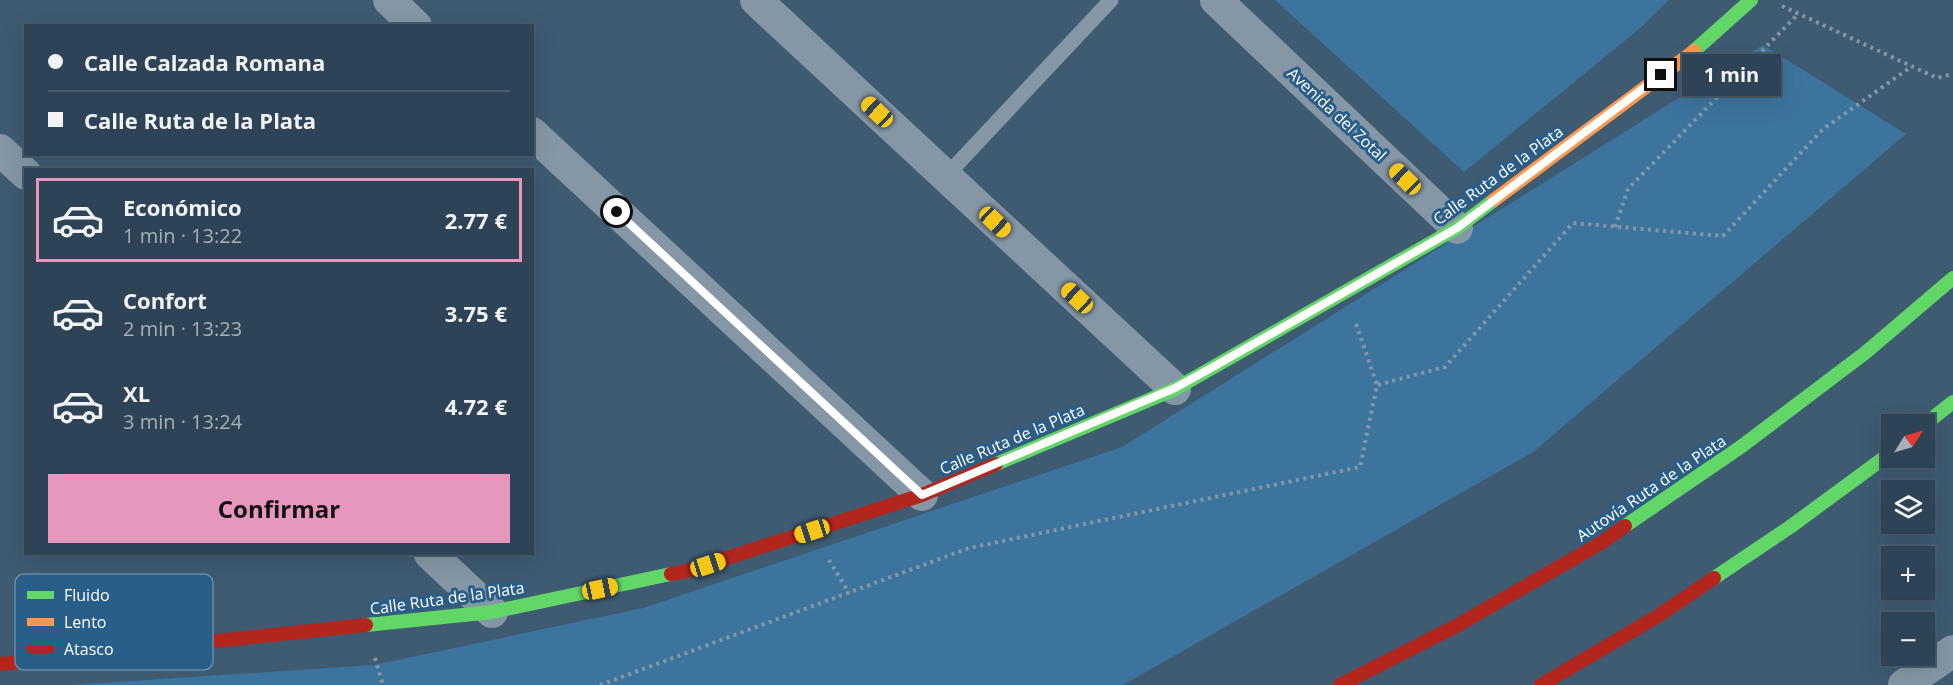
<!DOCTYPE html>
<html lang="es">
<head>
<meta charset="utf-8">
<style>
  :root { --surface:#2e4456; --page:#364b5c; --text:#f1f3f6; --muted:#a7b0b9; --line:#495c6c; --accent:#e797bd }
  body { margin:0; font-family:"Open Sans",sans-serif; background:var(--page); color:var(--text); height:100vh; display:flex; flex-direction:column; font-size:22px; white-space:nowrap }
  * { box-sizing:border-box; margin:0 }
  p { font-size:20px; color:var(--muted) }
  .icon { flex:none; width:33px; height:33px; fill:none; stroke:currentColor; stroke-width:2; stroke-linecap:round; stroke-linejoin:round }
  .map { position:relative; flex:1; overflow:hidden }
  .panel { position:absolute; left:24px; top:168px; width:510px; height:387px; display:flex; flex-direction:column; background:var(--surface); border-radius:0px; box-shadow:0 6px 24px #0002,0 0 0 2px var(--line) }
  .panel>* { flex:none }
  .guide { position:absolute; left:24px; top:24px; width:510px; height:132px; border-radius:0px; box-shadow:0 6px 24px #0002,0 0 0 2px var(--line); display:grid; align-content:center; height:132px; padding:0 24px; background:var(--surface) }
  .needle { width:39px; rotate:53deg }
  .fabs { position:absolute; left:1881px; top:414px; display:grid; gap:12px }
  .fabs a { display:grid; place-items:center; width:54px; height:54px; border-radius:0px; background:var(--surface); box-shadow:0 6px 24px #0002,0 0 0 2px var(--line); font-size:30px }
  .end { position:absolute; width:27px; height:27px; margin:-14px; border:8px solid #fff; background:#111; box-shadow:0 0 0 3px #111 }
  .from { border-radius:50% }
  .bubble { position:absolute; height:42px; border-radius:0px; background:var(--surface); box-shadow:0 6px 24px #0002,0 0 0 2px var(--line); font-size:20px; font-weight:700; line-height:42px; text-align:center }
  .car { position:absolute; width:18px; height:36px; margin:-18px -9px; border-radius:8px; box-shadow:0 0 4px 2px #0007; background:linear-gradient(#f5c518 24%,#345 0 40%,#f5c518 0 76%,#345 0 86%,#f5c518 0) }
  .guide b { display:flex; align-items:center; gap:21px; height:57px; font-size:22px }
  .guide b+b { border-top:2px solid var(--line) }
  .guide i { width:15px; height:15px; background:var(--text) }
  ul { padding:10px 0 0; list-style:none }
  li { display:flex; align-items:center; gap:18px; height:84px; margin:0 12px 9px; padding:0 12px; border:3px solid transparent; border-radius:0px }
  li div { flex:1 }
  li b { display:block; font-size:22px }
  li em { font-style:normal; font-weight:700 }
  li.current { border-color:var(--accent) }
  li>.icon { width:54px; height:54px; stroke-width:1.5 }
  .action { display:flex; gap:12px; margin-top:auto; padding:12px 24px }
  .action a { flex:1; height:69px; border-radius:0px; background:var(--accent); color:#111; font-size:24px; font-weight:700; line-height:69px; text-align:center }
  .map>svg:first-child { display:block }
  .green { fill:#3d749d }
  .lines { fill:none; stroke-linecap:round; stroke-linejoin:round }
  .path { stroke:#8597a7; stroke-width:4; stroke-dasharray:3 4.5; stroke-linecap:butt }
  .lane { stroke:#8597a7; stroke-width:15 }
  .street { stroke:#8597a7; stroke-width:32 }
  .fast { stroke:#63d668; stroke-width:14 }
  .slow { stroke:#ff974d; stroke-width:14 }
  .jam { stroke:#b3261e; stroke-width:14 }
  .route { stroke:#fff; stroke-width:8 }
  .labels { text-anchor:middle; stroke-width:6; stroke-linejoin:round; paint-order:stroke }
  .street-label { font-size:16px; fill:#fff; stroke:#285e88 }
  .key { fill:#285e88; stroke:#688eac; stroke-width:1.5 }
  .key-label { font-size:16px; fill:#fff }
</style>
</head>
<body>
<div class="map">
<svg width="1953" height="685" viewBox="0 0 1953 685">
  <rect width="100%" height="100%" fill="#3e5b72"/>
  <!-- green -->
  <g class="green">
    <path d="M1275,0H1669L1638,30L1464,172Z"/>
    <path d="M1763,45L1906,134L1533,452L1123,685H71L374,665L643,608L1122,447Z"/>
  </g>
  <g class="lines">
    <!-- path -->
    <g class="path">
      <path d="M1782,6L1937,78L1953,74"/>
      <path d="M1615,227L1628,189L1798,14"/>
      <path d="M1356,324L1377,385"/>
      <path d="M829,560L849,593"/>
      <path d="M375,658L383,685"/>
      <path d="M600,685L969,548L1360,467L1377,385L1445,367L1573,223L1723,236L1823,129L1911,67"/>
    </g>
    <!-- lane -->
    <path class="lane" d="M946,176L1111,0"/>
    <!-- street -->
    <g class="street">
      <path d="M389,0L416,26"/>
      <path d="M756,0L1175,389"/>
      <path d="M1216,0L1457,228"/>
      <path d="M532,133L922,495"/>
      <path d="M0,150L26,174"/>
      <path d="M430,554L492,612"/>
      <path d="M1904,685L1953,651"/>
    </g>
    <!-- fast -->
    <g class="fast">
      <path d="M1694,51L1751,0"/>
      <path d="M1924,425L1953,402"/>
      <path d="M996,464L1175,389L1457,228L1494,200"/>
      <path d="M1625,526L1742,446L1865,353L1953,278"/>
      <path d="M1714,578L1790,527L1892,452"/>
      <path d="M366,625L492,612L671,574"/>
    </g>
    <!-- slow -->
    <path class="slow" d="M1494,200L1694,51"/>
    <!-- jam -->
    <g class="jam">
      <path d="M671,574L687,571L922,495L996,464"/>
      <path d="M0,664L366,625"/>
      <path d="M1340,685L1458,625L1601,543L1625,526"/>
      <path d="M1541,685L1658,616L1714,578"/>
    </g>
  </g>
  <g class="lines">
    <!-- route -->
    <path class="route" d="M617,212L922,495L1175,388L1213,367L1457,228L1661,75"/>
  </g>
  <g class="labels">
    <!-- street labels -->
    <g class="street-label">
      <text transform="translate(1337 114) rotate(43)" y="6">Avenida del Zotal</text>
      <text transform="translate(1498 175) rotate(-36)" y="6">Calle Ruta de la Plata</text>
      <text transform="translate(1012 439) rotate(-23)" y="6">Calle Ruta de la Plata</text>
      <text transform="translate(1651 488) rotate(-34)" y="6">Autovía Ruta de la Plata</text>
      <text transform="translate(447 598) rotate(-8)" y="6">Calle Ruta de la Plata</text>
    </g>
  </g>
  <!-- legend -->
  <rect x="15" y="574" width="198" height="96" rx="9" class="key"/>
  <rect x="27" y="591" width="27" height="8" fill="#63d668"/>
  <rect x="27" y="618" width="27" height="8" fill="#ff974d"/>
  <rect x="27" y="645" width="27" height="8" fill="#b3261e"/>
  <g class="key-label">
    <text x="64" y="601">Fluido</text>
    <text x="64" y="628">Lento</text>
    <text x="64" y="655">Atasco</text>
  </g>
</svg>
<div class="fabs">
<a><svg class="needle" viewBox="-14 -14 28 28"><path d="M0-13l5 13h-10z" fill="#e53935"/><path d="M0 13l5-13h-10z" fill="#a7b0b9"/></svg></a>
<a><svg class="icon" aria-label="layers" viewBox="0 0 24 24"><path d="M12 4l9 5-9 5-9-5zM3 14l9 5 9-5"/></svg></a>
<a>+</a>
<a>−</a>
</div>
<i class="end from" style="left:617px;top:212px"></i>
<i class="end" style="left:1661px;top:75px"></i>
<div class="bubble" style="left:1682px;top:54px;width:99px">1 min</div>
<i class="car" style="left:877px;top:112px;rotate:313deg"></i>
<i class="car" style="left:1405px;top:179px;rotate:314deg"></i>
<i class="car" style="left:995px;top:222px;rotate:133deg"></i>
<i class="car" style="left:1077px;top:298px;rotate:313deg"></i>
<i class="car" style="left:812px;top:531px;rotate:252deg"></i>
<i class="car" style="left:708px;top:565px;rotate:72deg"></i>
<i class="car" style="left:600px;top:589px;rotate:78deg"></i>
<div class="guide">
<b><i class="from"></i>Calle Calzada Romana</b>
<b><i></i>Calle Ruta de la Plata</b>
</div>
<section class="panel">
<ul>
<li class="current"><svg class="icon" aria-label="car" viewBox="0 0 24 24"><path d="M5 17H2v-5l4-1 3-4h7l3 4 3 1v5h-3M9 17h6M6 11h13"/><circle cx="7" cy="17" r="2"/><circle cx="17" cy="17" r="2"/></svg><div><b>Económico</b><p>1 min · 13:22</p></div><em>2.77 €</em></li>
<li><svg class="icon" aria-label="car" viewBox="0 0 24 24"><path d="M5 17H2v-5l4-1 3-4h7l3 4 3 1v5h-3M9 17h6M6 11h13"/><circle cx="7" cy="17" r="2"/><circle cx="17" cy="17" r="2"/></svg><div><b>Confort</b><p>2 min · 13:23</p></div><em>3.75 €</em></li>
<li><svg class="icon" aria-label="car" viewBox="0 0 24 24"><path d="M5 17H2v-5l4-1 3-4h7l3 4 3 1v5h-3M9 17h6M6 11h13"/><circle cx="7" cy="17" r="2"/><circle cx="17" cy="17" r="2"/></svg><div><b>XL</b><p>3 min · 13:24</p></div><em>4.72 €</em></li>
</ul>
<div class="action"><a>Confirmar</a></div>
</section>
</div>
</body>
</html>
